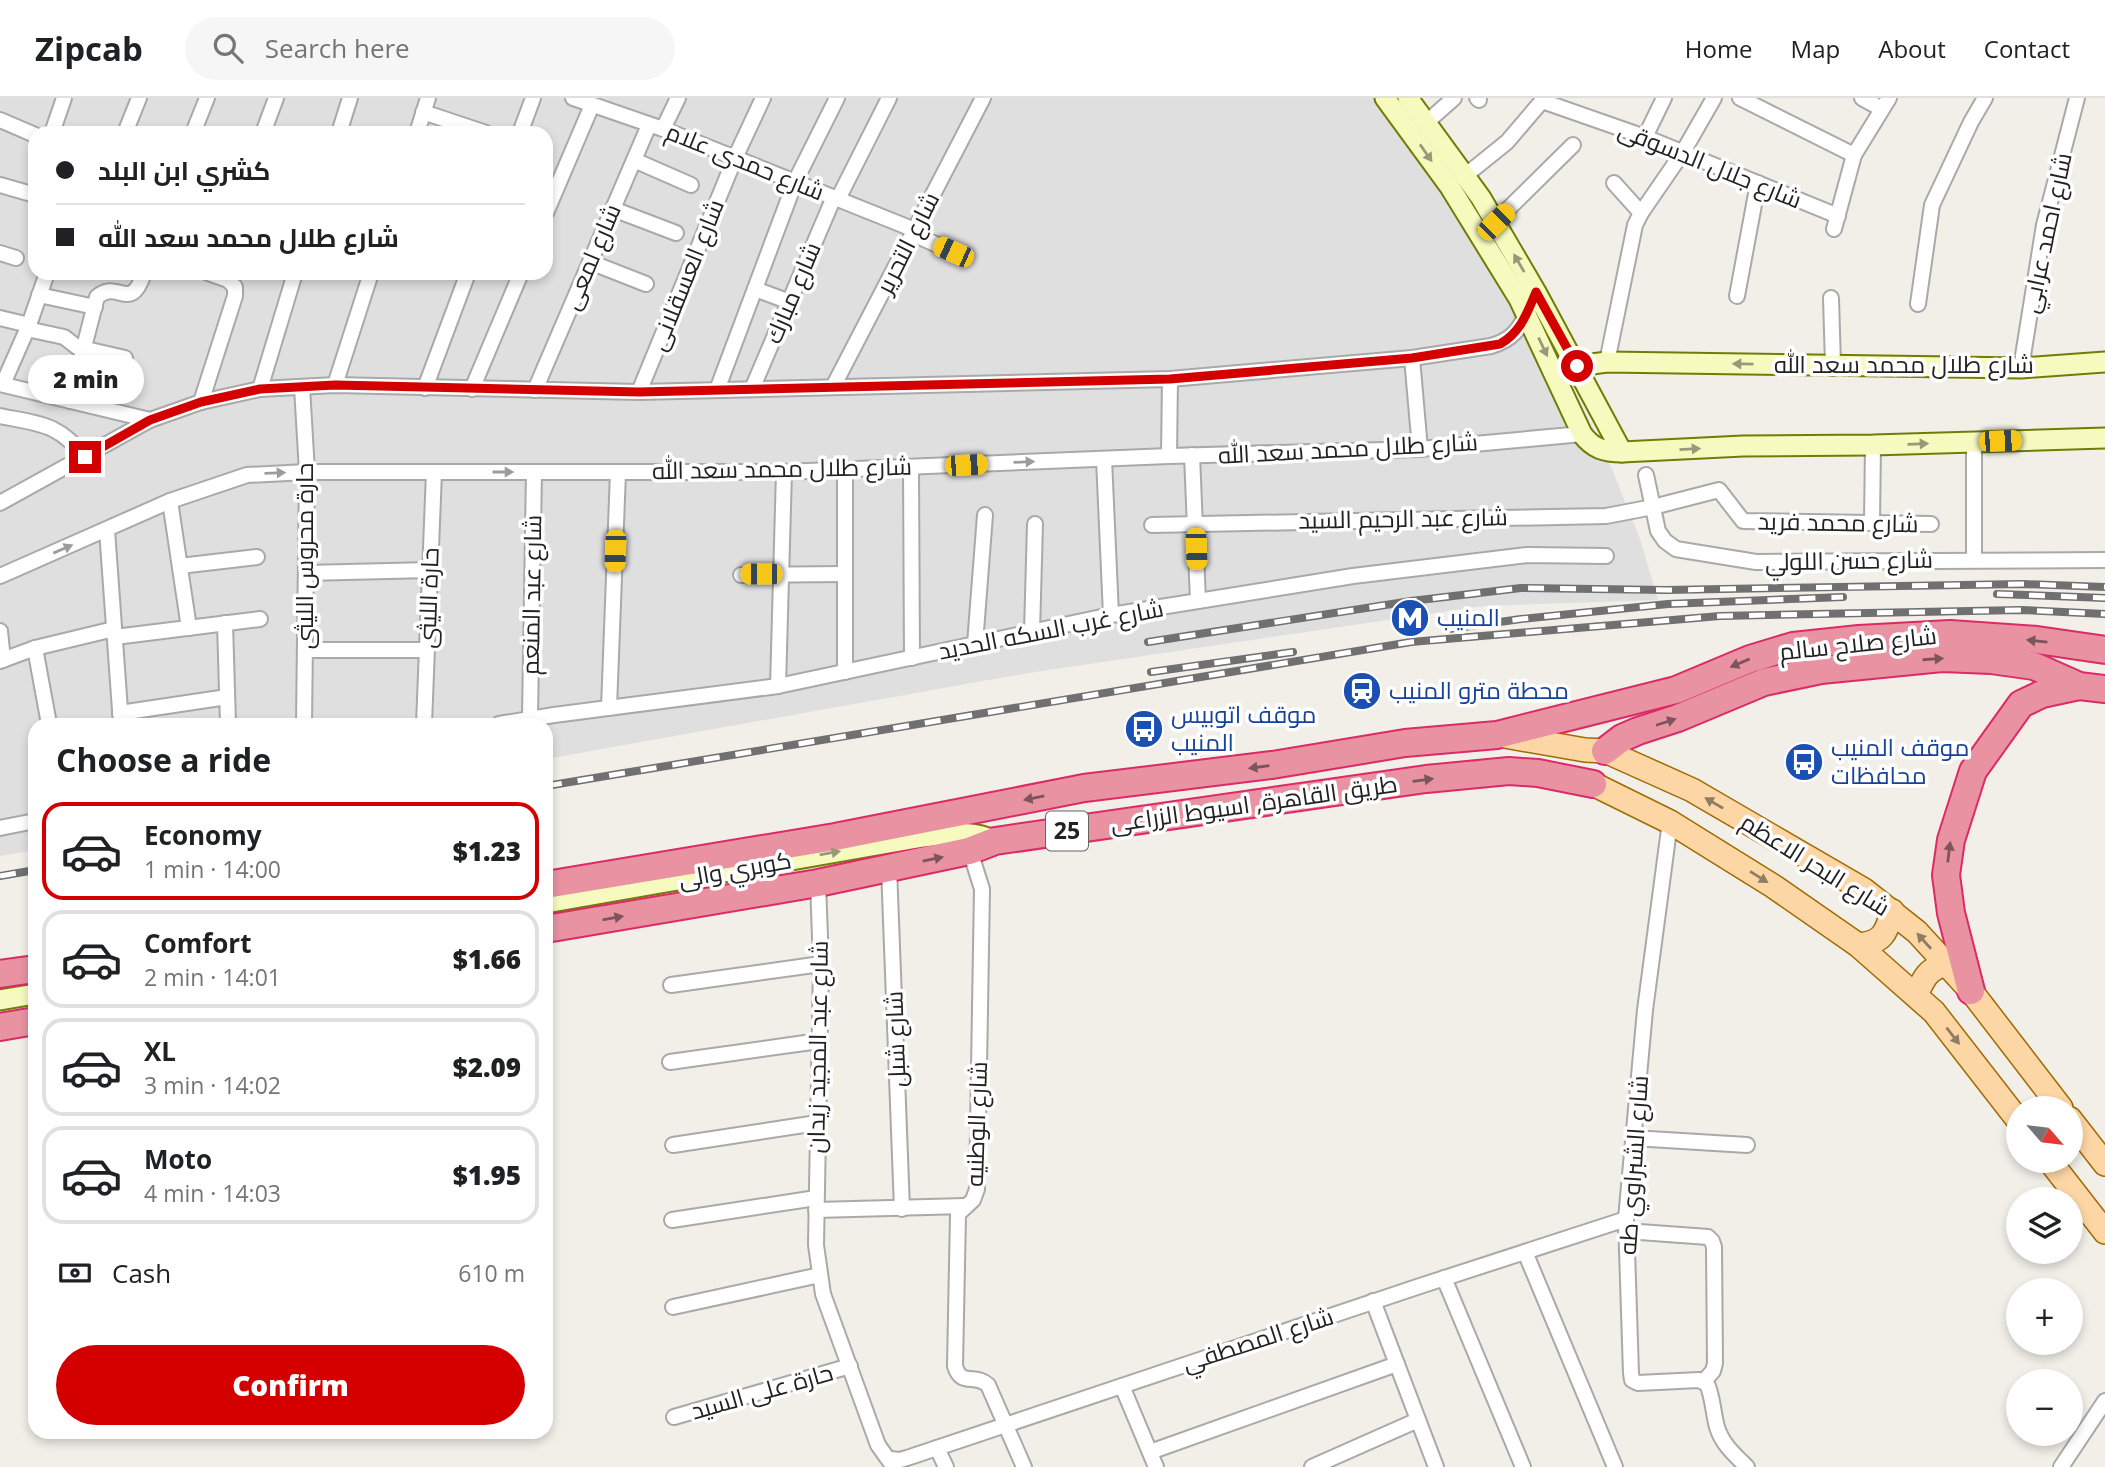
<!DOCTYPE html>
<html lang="en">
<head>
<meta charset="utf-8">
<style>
  :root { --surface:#fff; --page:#f6f6f6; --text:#202124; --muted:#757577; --line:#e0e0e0; --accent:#d40000 }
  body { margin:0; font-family:"Open Sans",Cairo,sans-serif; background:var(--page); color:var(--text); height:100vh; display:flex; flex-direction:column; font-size:26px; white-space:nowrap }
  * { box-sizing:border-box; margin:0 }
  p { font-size:23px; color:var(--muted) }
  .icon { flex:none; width:38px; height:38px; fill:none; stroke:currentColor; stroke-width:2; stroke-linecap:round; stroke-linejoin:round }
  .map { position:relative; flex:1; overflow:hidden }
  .details { position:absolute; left:28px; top:620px; width:525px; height:721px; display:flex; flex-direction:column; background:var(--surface); border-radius:21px; box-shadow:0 4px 10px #0003 }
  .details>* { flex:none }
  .hud { position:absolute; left:28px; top:28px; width:525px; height:154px; border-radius:21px; box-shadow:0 4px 10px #0003; display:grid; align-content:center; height:154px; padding:0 28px; background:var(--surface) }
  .needle { width:46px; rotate:118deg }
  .fabs { position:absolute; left:2006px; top:998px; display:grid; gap:14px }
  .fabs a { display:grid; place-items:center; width:77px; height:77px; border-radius:50%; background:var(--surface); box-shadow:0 4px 10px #0003; font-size:35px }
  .end { position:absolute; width:32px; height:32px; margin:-16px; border:9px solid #d40000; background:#fff; box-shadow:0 0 0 4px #fff }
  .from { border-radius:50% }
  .bubble { position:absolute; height:49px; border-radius:24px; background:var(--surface); box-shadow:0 4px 10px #0003; font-size:23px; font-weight:800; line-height:49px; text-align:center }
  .car { position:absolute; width:21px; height:42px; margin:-21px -10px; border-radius:9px; box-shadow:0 0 5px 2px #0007; background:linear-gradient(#f5c518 24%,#345 0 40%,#f5c518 0 76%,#345 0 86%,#f5c518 0) }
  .hud b { display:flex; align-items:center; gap:24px; height:66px; font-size:26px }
  .hud b+b { border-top:2px solid var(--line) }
  .hud i { width:18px; height:18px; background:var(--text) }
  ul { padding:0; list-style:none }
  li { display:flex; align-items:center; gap:21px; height:98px; margin:0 14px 10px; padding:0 14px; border:4px solid var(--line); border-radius:21px }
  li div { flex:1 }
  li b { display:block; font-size:26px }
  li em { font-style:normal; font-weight:800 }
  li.on { border-color:var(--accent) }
  li>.icon { width:63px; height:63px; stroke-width:1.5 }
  h2 { padding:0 28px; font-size:32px; line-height:84px }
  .pay { display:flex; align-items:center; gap:18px; height:77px; padding:0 28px; font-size:26px }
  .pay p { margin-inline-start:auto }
  .primary-button { display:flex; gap:14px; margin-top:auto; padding:14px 28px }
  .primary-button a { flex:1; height:80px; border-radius:42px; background:var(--accent); color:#fff; font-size:28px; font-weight:800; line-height:80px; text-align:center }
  header { display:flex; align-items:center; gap:42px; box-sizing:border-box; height:98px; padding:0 35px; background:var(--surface); border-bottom:2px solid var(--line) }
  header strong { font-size:33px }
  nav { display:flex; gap:38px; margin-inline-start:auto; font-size:24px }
  .search { width:490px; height:63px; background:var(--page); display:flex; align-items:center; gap:18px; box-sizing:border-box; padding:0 24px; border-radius:38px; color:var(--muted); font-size:26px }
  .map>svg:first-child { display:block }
  .residential { fill:#e0dfdf; fill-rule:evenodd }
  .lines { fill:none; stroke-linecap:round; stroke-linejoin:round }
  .street-casing { stroke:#a9a9a9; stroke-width:18 }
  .secondary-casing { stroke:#707d05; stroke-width:23 }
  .primary-casing { stroke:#a06b00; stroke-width:26 }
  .highway-casing { stroke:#dc2a67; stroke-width:30 }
  .street { stroke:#fff; stroke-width:14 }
  .secondary { stroke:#f7fabf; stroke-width:19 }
  .primary { stroke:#fcd6a4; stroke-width:23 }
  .highway { stroke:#e892a2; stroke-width:26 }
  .rail-casing { stroke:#707070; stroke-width:8 }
  .rail { stroke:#fff; stroke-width:5; stroke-dasharray:16; stroke-linecap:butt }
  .oneway { fill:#979978 }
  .oneway2 { fill:#9c9c9c }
  .oneway3 { fill:#7b545c }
  .oneway4 { fill:#8f7c63 }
  .route { stroke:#d40000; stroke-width:9 }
  .labels { text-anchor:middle; stroke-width:7; stroke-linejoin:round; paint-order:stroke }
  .shield { fill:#fff; stroke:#646464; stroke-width:2 }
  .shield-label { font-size:23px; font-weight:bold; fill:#222 }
  .street-label { font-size:24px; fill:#222; stroke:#fff }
  .transit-label { font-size:24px; fill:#164399; stroke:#fff; text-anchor:start }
</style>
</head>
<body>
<header>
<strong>Zipcab</strong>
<div class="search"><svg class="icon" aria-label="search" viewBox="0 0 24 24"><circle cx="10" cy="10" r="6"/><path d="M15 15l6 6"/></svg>Search here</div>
<nav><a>Home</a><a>Map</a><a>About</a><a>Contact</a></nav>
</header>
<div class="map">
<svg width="2105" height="1369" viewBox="0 0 2105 1369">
  <rect width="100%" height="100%" fill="#f2efe9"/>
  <!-- residential -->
  <path class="residential" d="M0,0H1392L1510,172L1603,349L1640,441L1658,502L1483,508L1028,575L546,661V626H35V752L0,758ZM35,35H546V175H35Z"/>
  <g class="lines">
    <!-- street casing -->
    <g class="street-casing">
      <g id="street">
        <path d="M573,0L663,31L915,132"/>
        <path d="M1477,0L1479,2"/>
        <path d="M1740,0L1854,57"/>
        <path d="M1862,0L1882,11"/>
        <path d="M423,14L486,35"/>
        <path d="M0,22L35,37"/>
        <path d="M1427,24L1454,0"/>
        <path d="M663,31L678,0"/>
        <path d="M52,35L64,0"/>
        <path d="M125,35L139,0"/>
        <path d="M193,35L207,0"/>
        <path d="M263,35L276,0"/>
        <path d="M339,35L350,0"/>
        <path d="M417,35L428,0"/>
        <path d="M520,35L533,0"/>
        <path d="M1645,39L1664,0"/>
        <path d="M634,62L691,87"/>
        <path d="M1466,77L1507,44L1542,3L1645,39L1838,118"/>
        <path d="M1614,85L1641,115"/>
        <path d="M0,87L35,97"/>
        <path d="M838,101L889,0"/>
        <path d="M613,111L676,135"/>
        <path d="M546,115L592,7"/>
        <path d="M1495,124L1573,47"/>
        <path d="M1834,131L1854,57L1889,0"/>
        <path d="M913,136L953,154"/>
        <path d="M0,155L16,160"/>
        <path d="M590,164L646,186"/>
        <path d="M755,191L790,204"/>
        <path d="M39,197L95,209"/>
        <path d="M1737,198L1758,85"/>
        <path d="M1831,200L1833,267"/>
        <path d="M1918,206L1932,107L1971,24L1985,0"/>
        <path d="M0,220L29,227"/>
        <path d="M27,231L64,239L77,249L125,260"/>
        <path d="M1412,260L1420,351"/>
        <path d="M1607,264L1635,127L1641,115L1683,54L1714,0"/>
        <path d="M2021,270L2044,127L2077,0"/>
        <path d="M0,286L150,322"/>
        <path d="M3,286L29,227L47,175"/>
        <path d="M335,287L371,175"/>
        <path d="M302,289L307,374L304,626"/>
        <path d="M833,289L983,0"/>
        <path d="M425,290L468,175"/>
        <path d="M260,291L295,175"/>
        <path d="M472,291L521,175"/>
        <path d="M752,291L834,99"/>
        <path d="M535,292L649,27"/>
        <path d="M717,292L795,84L837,0"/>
        <path d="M639,294L735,60L763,0"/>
        <path d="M70,303L97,199C118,180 130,217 144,175"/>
        <path d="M201,304L235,198V189L228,182L208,175"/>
        <path d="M0,318C40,326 58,325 85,359"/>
        <path d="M1974,344V461"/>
        <path d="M1192,357L1198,503"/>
        <path d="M1169,358L1170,281"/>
        <path d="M1104,361L1111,517"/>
        <path d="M911,369L912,560"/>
        <path d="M845,372V574"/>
        <path d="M1646,377L1658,433L1665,443L1676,451L1688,453L1756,464L2105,462"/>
        <path d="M170,403L189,530"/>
        <path d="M0,405L150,322L201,304L260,291L335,287L639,294L1170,281L1412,260L1491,248C1512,242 1520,231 1529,211"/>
        <path d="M1872,425L1873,347"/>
        <path d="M1152,427L1606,418L1653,409L1719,392L1743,423L1931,426"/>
        <path d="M107,432L121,626"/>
        <path d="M180,468L257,459"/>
        <path d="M306,475L430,472"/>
        <path d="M741,477L845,476"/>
        <path d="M0,478L170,403L247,377L307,374H784L1169,358L1420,351L1582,336"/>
        <path d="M225,525L228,626"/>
        <path d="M0,533L3,562"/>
        <path d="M1032,534L1035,426"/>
        <path d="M115,539L260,521"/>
        <path d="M975,546L985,417"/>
        <path d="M35,550L49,626"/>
        <path d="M305,552H427"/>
        <path d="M0,563L35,550L114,531"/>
        <path d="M778,588L784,374"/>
        <path d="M609,610L618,374"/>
        <path d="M120,615L227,599"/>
        <path d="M530,620L534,374"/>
        <path d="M424,626L434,374"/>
        <path d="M499,626L554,617L778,588L1111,517L1353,478L1527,457L1606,458"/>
        <path d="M1670,724L1645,912L1626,1121L1631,1275L1632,1282L1638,1285L1699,1282L1707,1286C1713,1299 1713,1315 1717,1329C1722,1346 1735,1357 1747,1369"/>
        <path d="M0,730L35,723"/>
        <path d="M969,750L982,791L977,1091L973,1102L958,1116L955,1268C961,1289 975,1275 988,1287L1024,1369"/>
        <path d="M889,770L902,1111"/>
        <path d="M818,785L821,866L816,1147L823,1196L878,1347L893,1368"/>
        <path d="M671,887L821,866"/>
        <path d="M670,964L819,943"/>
        <path d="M1633,1040L1747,1047"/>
        <path d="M673,1047L817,1025"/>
        <path d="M816,1112L965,1108"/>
        <path d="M672,1122L816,1100"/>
        <path d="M1626,1133L1708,1139L1712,1143L1714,1149L1715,1265L1713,1273L1704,1283"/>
        <path d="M1525,1154L1615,1369"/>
        <path d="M1444,1180L1523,1369"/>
        <path d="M1373,1203L1436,1369"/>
        <path d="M673,1209L820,1177"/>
        <path d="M1122,1288L1156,1369"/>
        <path d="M674,1319L850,1268"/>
        <path d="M937,1350L946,1369"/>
        <path d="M1150,1354L1397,1266"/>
        <path d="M890,1361L900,1362L907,1360L1420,1188L1626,1121"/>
        <path d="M1312,1369L1418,1322"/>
        <path d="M2061,1369L2105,1303"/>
      </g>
    </g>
    <!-- secondary casing -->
    <g class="secondary-casing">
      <g id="secondary">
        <path d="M1385,0L1450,89L1519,201L1582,336C1593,351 1605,354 1622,354L1743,348L1873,347L2105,340"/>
        <path d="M1408,0L1481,100L1536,194L1622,354"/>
        <path d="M1577,268L1607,264L2021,270L2105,264"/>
        <path d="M546,805L923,739C949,736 972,731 995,743"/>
        <path d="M0,902L35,896"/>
      </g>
    </g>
    <!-- primary casing -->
    <g class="primary-casing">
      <g id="primary">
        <path d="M1499,637L1585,652L1605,653L1692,692L1864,792L1917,834L1971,893L2061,1010"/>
        <path d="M1593,686L1670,724L1773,788L1858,847L1934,914L2018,1022"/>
        <path d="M1858,847C1882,845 1887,835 1892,813"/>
        <path d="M1916,897C1924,880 1927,872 1945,866"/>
        <path d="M2070,1021L2105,1066"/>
        <path d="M2049,1062L2105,1134"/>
      </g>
    </g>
    <!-- highway casing -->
    <g class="highway-casing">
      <g id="highway">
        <path d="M1605,653L1622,640L1638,633L1678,620L1764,584L1821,572L1942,560L1991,562L2034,568L2079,588L2105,591"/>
        <path d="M546,787L835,739L1084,690L1272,667L1405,645L1497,637L1676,592L1750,561L1793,548L1859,541L1950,536L2037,542L2105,552"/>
        <path d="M546,831L818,785L969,753L995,743L1426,681L1509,673L1538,675L1593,686"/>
        <path d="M0,876L35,871"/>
        <path d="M1971,893L1951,815L1946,777L1951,742L1973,673L2021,606L2042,596L2079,588"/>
        <path d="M0,929L35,923"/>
      </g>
    </g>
    <!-- street -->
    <use href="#street" class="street"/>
    <!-- secondary -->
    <use href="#secondary" class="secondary"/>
    <!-- primary -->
    <use href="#primary" class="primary"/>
    <!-- highway -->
    <use href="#highway" class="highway"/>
    <!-- rail casing -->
    <g class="rail-casing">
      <g id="rail">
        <path d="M1997,496L2105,500"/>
        <path d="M1449,531L1521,521L1668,506L1843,499"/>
        <path d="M1148,544L1411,503L1521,490L1666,492L2023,486L2105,489"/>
        <path d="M1151,574L1293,554"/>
        <path d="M546,688L1411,544L1720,518L2021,512L2105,516"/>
        <path d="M0,778L35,772"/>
      </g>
    </g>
    <!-- rail -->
    <use href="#rail" class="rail"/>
  </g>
  <!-- one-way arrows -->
  <defs><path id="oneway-solid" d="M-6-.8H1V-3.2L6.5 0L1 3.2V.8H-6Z" transform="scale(1.75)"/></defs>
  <g class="oneway">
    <use href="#oneway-solid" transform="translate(1426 55) rotate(55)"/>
    <use href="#oneway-solid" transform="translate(1519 165) rotate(-120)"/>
    <use href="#oneway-solid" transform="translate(1543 249) rotate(65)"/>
    <use href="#oneway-solid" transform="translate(1743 266) rotate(-179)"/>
    <use href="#oneway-solid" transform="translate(1918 346) rotate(-2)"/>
    <use href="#oneway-solid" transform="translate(1690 351) rotate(-3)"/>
    <use href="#oneway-solid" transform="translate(830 755) rotate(-10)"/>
  </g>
  <g class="oneway2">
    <use href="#oneway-solid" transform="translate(1024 364) rotate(-2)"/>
    <use href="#oneway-solid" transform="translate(503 374)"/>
    <use href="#oneway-solid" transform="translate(275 375) rotate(-2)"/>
    <use href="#oneway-solid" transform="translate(63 451) rotate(-23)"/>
  </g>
  <g class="oneway3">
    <use href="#oneway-solid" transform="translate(2037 543) rotate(-174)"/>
    <use href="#oneway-solid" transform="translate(1933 561) rotate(-4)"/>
    <use href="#oneway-solid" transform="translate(1740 565) rotate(157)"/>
    <use href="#oneway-solid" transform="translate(1666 624) rotate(-18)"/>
    <use href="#oneway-solid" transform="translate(1259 669) rotate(172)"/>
    <use href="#oneway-solid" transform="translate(1423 682) rotate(-7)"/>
    <use href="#oneway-solid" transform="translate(1034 700) rotate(169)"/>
    <use href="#oneway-solid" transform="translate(1949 754) rotate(-83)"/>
    <use href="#oneway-solid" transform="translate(933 761) rotate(-12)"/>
    <use href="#oneway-solid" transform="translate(613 820) rotate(-10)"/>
  </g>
  <g class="oneway4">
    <use href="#oneway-solid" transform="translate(1714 705) rotate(-150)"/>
    <use href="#oneway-solid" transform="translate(1759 779) rotate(32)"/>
    <use href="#oneway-solid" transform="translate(1924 843) rotate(-132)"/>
    <use href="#oneway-solid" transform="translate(1953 938) rotate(52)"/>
  </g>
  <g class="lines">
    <!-- route -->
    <path class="route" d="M85,359L150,322L201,304L260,291L335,287L639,294L1170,281L1412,260L1500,246C1521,234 1527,215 1536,194L1577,268"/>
  </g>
  <!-- icons -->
  <defs>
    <g id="metro-disc" transform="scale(2.0125)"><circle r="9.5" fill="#1a4fb4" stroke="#fff"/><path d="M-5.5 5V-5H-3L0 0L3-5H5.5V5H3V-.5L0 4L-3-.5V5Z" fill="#fff"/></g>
    <g id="station-disc" transform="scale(2.0125)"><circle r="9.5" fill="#1a4fb4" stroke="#fff"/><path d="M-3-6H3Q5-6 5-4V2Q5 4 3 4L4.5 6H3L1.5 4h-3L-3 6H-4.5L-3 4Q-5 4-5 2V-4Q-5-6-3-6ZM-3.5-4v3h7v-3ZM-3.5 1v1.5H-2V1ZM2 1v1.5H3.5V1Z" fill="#fff"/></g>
    <g id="bus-disc" transform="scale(2.0125)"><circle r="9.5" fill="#1a4fb4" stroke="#fff"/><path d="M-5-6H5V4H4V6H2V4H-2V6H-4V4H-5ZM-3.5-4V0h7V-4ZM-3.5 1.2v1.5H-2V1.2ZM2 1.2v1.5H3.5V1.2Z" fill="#fff"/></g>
  </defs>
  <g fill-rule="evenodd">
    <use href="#metro-disc" x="1410" y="520"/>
    <use href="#station-disc" x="1362" y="593"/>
    <use href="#bus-disc" x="1144" y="631"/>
    <use href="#bus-disc" x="1804" y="664"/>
  </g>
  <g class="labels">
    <!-- shield labels -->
    <rect class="shield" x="1046" y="713.5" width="42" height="39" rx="5"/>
    <g class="shield-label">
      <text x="1067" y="741">25</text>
    </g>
    <!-- street labels -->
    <g class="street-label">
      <text transform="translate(745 64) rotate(22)" y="8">شارع حمدى علام</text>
      <text transform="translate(1710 67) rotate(22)" y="8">شارع جلال الدسوقى</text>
      <text transform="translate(2047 135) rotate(-78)" y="8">شارع احمد عرابي</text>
      <text transform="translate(908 145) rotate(-63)" y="8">شارع التحرير</text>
      <text transform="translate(592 159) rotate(-67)" y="8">شارع لمعى</text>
      <text transform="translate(687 177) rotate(-68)" y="8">شارع العسقلانى</text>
      <text transform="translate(793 195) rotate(-67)" y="8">شارع مبارك</text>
      <text x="1904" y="275">شارع طلال محمد سعد الله</text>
      <text transform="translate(1348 351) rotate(-3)" y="8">شارع طلال محمد سعد الله</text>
      <text transform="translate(782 371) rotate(-1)" y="8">شارع طلال محمد سعد الله</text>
      <text transform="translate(1403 421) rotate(-1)" y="8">شارع عبد الرحيم السيد</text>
      <text transform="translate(1838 425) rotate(1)" y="8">شارع محمد فريد</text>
      <text transform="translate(305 458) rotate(-90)" y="8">حارة محروس الليثى</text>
      <text transform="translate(1849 463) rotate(-1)" y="8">شارع حسن اللولي</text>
      <text transform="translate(532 497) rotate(-89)" y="8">شارع عبد المنعم</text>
      <text transform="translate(429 500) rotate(-88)" y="8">حارة الليثى</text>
      <text transform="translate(1051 532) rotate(-11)" y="8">شارع غرب السكه الحديد</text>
      <text transform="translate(1858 546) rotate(-6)" y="8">شارع صلاح سالم</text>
      <text transform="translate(1254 706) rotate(-8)" y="8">طريق القاهرة, اسيوط الزراعى</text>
      <text transform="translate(1815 767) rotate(32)" y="8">شارع البحر الاعظم</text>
      <text transform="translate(735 772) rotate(-10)" y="8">كوبري والى</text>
      <text transform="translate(896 941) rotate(-92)" y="8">شارع شبل</text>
      <text transform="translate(818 949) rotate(-89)" y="8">شارع عبد المجيد زيدان</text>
      <text transform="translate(977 1026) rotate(-88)" y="8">شارع الوطنيه</text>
      <text transform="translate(1634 1067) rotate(-86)" y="8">شارع الشبراوي طه</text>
      <text transform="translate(1258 1242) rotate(-18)" y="8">شارع المصطفي</text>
      <text transform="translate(762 1294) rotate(-16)" y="8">حارة على السيد</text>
    </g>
    <!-- transit labels -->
    <g class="transit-label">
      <text x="1437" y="528">المنيب</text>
      <text x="1389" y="601">محطة مترو المنيب</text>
      <text x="1171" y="625">موقف اتوبيس<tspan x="1171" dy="28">المنيب</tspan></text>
      <text x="1831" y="658">موقف المنيب<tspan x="1831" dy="28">محافظات</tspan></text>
    </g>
  </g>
</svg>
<div class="fabs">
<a><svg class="needle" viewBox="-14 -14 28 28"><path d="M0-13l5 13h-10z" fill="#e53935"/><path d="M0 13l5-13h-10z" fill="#757577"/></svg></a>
<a><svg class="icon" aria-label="layers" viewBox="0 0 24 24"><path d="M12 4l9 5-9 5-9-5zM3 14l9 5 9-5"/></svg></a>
<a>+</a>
<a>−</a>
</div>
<i class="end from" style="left:1577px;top:268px"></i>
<i class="end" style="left:85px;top:359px"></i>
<div class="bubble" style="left:28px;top:257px;width:116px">2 min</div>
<i class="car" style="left:1496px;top:124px;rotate:45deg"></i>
<i class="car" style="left:953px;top:154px;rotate:294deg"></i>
<i class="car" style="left:2000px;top:343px;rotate:88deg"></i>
<i class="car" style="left:966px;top:367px;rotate:87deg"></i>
<i class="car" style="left:1196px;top:451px;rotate:178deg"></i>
<i class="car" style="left:615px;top:453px;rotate:182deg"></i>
<i class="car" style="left:761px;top:476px;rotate:270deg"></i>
<div class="hud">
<b><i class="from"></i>كشري ابن البلد</b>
<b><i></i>شارع طلال محمد سعد الله</b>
</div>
<section class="details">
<h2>Choose a ride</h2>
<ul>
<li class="on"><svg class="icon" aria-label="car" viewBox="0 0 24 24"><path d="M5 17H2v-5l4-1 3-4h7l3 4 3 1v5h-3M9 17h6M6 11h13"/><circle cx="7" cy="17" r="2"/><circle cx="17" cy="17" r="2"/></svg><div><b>Economy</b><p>1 min · 14:00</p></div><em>$1.23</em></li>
<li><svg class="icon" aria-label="car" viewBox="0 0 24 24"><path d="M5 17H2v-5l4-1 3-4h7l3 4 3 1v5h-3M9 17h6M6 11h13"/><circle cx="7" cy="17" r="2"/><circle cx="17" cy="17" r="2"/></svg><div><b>Comfort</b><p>2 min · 14:01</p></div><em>$1.66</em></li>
<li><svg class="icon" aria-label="car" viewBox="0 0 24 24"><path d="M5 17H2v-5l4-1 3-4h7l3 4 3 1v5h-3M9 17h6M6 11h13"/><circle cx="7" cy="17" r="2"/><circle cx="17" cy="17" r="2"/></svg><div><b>XL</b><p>3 min · 14:02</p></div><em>$2.09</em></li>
<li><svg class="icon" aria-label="car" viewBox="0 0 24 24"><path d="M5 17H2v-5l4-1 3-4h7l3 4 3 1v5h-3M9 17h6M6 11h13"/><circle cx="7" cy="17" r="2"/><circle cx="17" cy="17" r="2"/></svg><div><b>Moto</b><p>4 min · 14:03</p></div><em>$1.95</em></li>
</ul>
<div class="pay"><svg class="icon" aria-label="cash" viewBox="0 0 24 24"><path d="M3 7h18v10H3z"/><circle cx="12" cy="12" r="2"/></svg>Cash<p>610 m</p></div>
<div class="primary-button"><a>Confirm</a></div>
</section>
</div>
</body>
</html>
